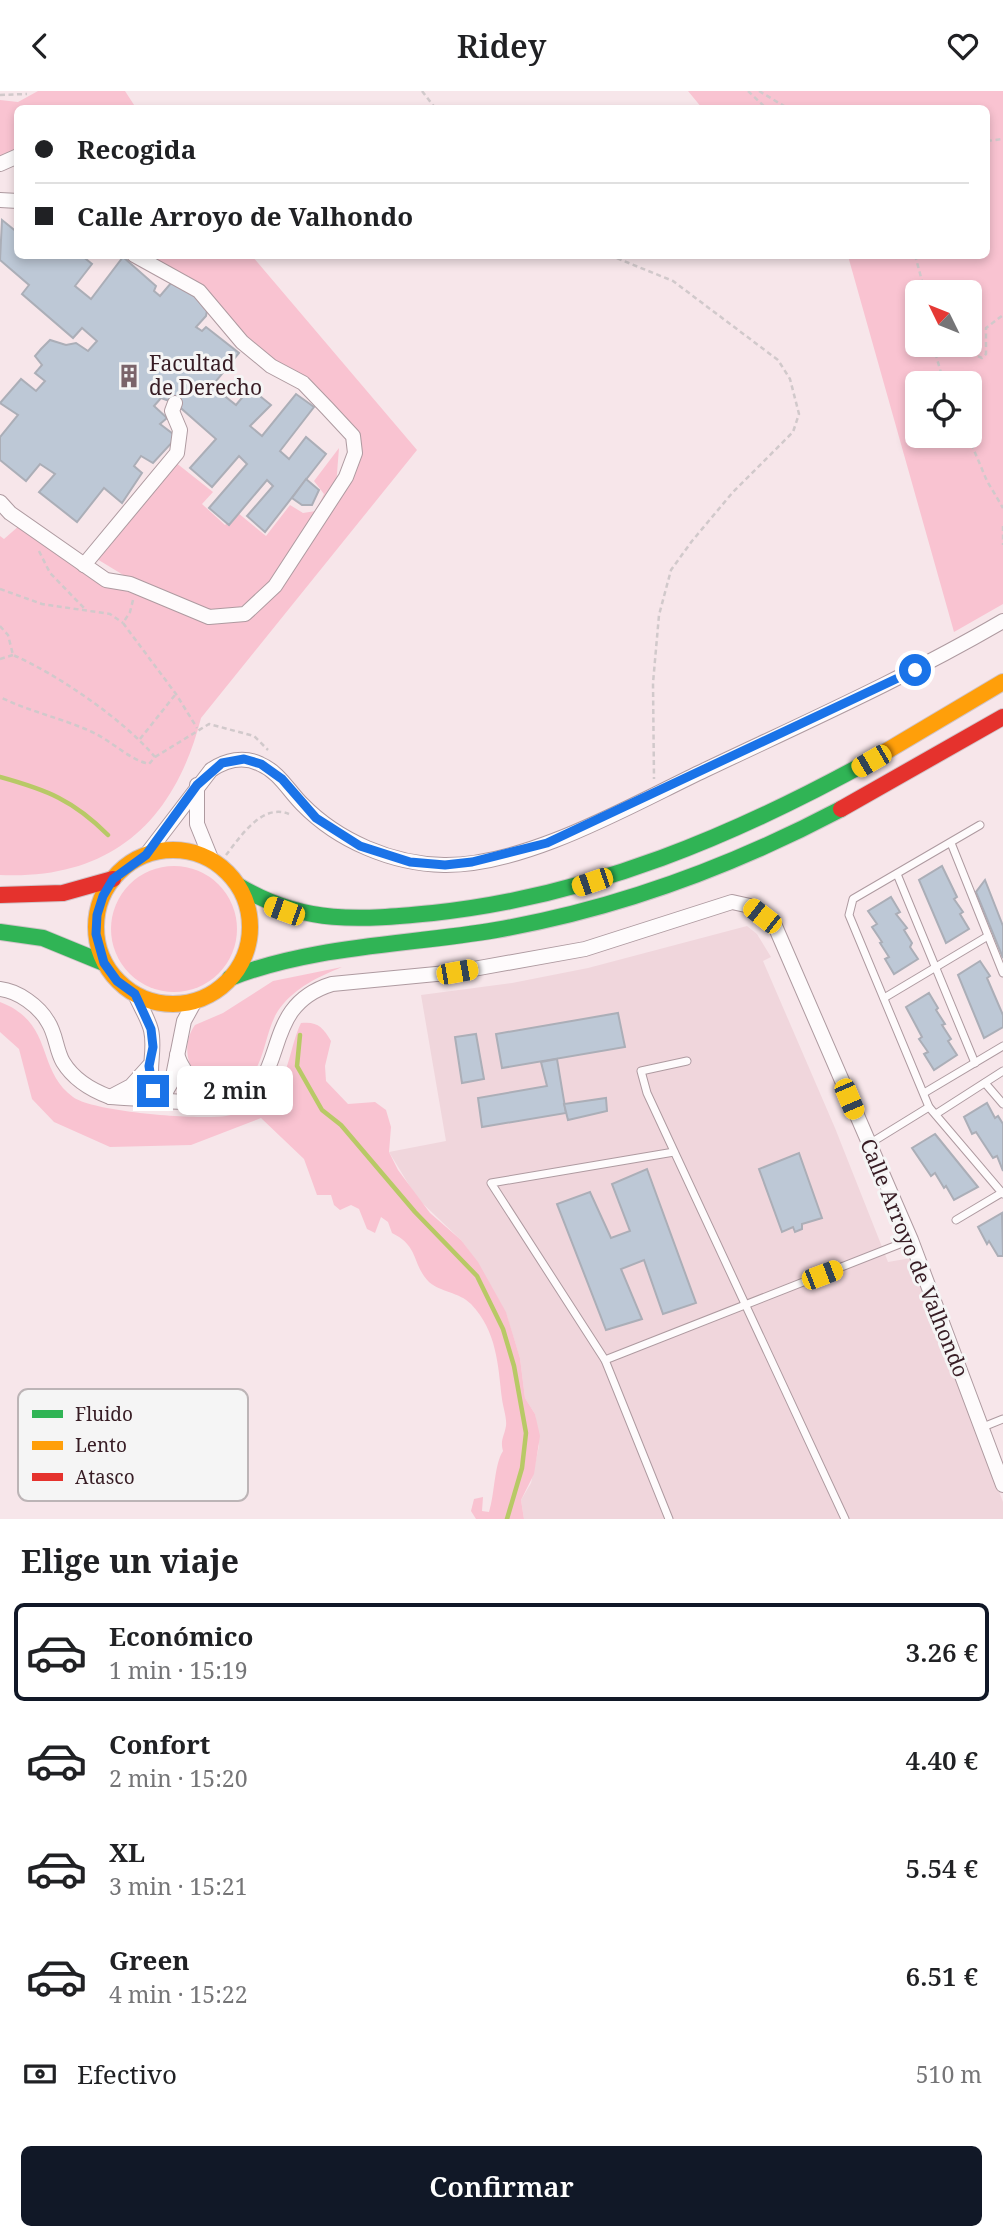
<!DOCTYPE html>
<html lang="es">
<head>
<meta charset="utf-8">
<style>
  :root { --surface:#fff; --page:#f6f6f6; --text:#202124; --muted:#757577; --line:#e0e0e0; --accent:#111827 }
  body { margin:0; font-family:"Noto Serif",serif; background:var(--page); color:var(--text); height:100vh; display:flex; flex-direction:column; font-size:26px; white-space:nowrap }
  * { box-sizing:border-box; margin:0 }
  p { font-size:23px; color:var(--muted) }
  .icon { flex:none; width:38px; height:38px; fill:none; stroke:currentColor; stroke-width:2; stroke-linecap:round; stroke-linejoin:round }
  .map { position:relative; height:1428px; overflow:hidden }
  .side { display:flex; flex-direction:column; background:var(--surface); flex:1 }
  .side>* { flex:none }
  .hud { position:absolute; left:14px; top:14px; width:976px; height:154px; border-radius:10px; box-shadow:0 4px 10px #0003; display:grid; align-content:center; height:154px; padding:0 21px; background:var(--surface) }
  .needle { width:46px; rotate:313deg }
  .buttons { position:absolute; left:905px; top:189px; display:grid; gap:14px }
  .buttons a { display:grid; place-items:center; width:77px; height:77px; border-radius:10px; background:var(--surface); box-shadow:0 4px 10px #0003; font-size:35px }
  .end { position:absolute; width:32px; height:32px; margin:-16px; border:9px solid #1a73e8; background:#fff; box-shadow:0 0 0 4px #fff }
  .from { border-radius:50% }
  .bubble { position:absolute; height:49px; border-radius:10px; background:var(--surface); box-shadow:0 4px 10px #0003; font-size:23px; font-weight:600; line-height:49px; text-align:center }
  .car { position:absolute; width:21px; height:42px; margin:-21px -10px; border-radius:9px; box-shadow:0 0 5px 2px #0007; background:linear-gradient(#f5c518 24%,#345 0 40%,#f5c518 0 76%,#345 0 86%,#f5c518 0) }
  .hud b { display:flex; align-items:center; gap:24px; height:66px; font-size:26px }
  .hud b+b { border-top:2px solid var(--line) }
  .hud i { width:18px; height:18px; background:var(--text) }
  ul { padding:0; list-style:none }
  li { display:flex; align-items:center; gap:21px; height:98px; margin:0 14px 10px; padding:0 7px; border:4px solid transparent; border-radius:10px }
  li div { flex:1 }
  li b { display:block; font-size:26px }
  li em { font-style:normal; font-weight:600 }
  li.on { border-color:var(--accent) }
  li>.icon { width:63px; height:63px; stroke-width:1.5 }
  h2 { padding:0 21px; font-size:32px; line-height:84px }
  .pay { display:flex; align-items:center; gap:18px; height:77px; padding:0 21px; font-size:26px }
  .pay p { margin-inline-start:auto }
  .cta { display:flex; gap:14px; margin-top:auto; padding:14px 21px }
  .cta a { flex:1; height:80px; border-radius:10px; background:var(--accent); color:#fff; font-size:28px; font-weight:600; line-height:80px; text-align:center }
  header { display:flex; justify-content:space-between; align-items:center; height:91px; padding:0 21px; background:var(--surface); font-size:32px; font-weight:600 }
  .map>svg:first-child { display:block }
  .built { fill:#f0d6dc }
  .green { fill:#f9c3d1; fill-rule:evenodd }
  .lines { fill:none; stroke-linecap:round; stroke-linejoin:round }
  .stream { stroke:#b8c966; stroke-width:4.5 }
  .building { fill:#bdc8d6; stroke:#abaeb7; stroke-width:2 }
  .lane-casing { stroke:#ae9aa0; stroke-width:9 }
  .street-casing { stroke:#ae9aa0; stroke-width:16 }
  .fast-casing { stroke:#d0c4c8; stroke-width:18 }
  .slow-casing { stroke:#d0c4c8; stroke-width:18 }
  .jam-casing { stroke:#d0c4c8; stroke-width:18 }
  .path { stroke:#d1c9cb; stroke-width:2.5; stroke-dasharray:5 3.5; stroke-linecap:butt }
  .lane { stroke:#fefbfc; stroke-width:7 }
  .street { stroke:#fefbfc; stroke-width:14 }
  .fast { stroke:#30b455; stroke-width:16 }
  .slow { stroke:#ff9f0a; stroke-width:16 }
  .jam { stroke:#e5322d; stroke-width:16 }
  .route { stroke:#1a73e8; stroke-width:9 }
  .labels { text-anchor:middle; stroke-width:6; stroke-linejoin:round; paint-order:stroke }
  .poi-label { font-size:21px; fill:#371c24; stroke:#f5f5f5; text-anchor:start }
  .street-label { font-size:21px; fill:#371c24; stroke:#f5f5f5 }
  .key { fill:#f5f5f5; stroke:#bcb4b6; stroke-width:2 }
  .key-label { font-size:19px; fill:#371c24 }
</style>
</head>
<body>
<header><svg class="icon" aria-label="back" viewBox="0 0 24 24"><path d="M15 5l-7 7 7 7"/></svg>Ridey<svg class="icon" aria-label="heart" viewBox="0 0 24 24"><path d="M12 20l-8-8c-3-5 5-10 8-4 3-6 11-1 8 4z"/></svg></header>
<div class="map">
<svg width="1003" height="1428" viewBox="0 0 1003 1428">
  <rect width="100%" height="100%" fill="#f7e6ea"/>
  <!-- built -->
  <path class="built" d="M747,835L757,843L771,866L763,870L835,1037L888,1171L911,1167L1003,1411V1428H524L521,1409L531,1392L539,1355L535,1323L525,1307L520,1267L506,1222L477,1171L461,1149L417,1107L389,1061L446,1050L421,904L512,892L588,877Z"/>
  <!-- green -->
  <g class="green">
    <path d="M38,0H125L136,17L18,18L17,59L0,66V9L18,11Z"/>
    <path d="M688,0H1003V513L954,541L848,165L987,164V18L702,17ZM917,201H970V254H917ZM917,292H970V345H917Z"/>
    <path d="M146,165H252L417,359L201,627C174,732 110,789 0,784V445L4,448L20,434L101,491L209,530L250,525L352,373L347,336Z"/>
    <path d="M339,357L336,395L274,487L250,511L233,519H212L138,493L97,468L175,371L213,401L202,413L225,434L238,422L266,445L290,414L303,422L316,420L324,403L314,390Z"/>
    <circle cx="174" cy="838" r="63"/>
    <path d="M342,876C318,886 296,896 280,917C263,939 266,983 239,995C201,1011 173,965 195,934L223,922L273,890Z"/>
    <path d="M0,911C55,932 35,978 73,1006C93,1021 199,1029 226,1025C243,1023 262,1014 273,1001C290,982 290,955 301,932C317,930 323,936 331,950L325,975L326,990L348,1013L375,1011L386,1019L391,1036L389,1061L398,1079L430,1122L461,1149L478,1171L506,1221L520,1267L525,1307L535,1323L540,1345L534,1383L521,1409L524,1428H476L471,1420L474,1408L483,1406L482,1420L489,1421C495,1402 494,1374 503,1360C500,1349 504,1346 506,1335C507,1327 503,1316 502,1308C498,1274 497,1240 471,1213C459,1201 440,1201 429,1191C411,1172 420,1156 392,1142L388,1131L381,1126L375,1142L367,1138L359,1118L351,1114L340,1119L334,1114L331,1104H317L304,1068L261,1027L191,1054L110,1056L54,1031L32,1008L19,958L0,941Z"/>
  </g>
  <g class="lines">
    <!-- stream -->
    <g class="stream">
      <path d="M0,686C47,699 73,709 108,744"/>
      <path d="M300,944L297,975L322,1019L341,1034L415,1121L477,1185L503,1238L514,1275L526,1342L522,1377L507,1428"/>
    </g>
  </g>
  <!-- building -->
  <g class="building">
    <path d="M2,129L18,142V164H81L92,173L75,195L91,208L123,166L156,195L154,200L160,205L171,192L180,193L208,214L206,225L196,236L202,240L206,236L239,262L212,295L236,314L250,297L271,314L250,335L262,345L296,303L314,316L280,360L289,368L306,346L326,363L265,441L247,425L273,395L267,389L229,434L209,417L247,373L239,365L212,396L190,377L216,348L175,312L161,307L154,315L167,327L160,333L177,346L153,372L141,365L134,375L142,382L122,412L104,397L77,431L39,401L55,383L40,373L26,390L0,369V346L18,324L0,312L21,288L36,300L45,290L35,282L42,274L35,265L41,258L50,249L66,254L76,252L88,260L97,250L82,237L73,247L22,203L29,194L0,169Z"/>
    <path d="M306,388L319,399L312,414H302L292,407Z"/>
    <path d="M942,775L957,806L954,808L963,821L960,823L969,838L946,852L919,789Z"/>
    <path d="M985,789L1003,835V867L976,801Z"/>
    <path d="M891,806L900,821L896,823L907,837L904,839L912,852L910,856L918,868L894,883L885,868L889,866L880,852L882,851L872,836L877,833L868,820Z"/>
    <path d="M980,870L990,885L987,887L1003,924V936L984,947L958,884Z"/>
    <path d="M929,902L938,917L936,919L945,933L942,934L951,948L948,950L957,964L934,979L924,963L928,961L919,948L922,946L906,916Z"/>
    <path d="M618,922L625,956L502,977L496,943Z"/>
    <path d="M476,943L484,988L462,992L455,946Z"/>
    <path d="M557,968L566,1022L482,1036L478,1007L547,995L541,971Z"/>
    <path d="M606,1007L607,1020L568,1029L564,1013Z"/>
    <path d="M987,1012L995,1027L998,1025L1003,1033V1080L997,1065L993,1067L976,1041L972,1043L964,1026Z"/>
    <path d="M935,1043L978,1096L954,1109L946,1095L944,1097L935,1082L931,1085L912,1057Z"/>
    <path d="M799,1062L822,1127L802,1133V1138L795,1141L793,1136L782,1141L759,1078Z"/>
    <path d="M647,1078L696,1212L663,1223L644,1169L621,1178L642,1228L606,1239L557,1113L590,1101L611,1147L630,1140L612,1093Z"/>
    <path d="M1002,1122L1003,1165H998L989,1150L987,1153L978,1136Z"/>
  </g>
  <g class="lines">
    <!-- lane casing -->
    <g class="lane-casing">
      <g id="lane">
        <path d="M980,734L853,808L849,824L929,1016L1003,1103"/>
        <path d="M951,752L1003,882"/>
        <path d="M897,783L975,972"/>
        <path d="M884,907L988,845"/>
        <path d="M687,970L641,980L647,1002L845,1428"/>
        <path d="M985,992L1003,1013"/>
        <path d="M924,1002L1003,955"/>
        <path d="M936,1023L1003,980"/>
        <path d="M869,1053L929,1016"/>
        <path d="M956,1129L1003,1101"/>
        <path d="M605,1269L910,1149"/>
        <path d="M983,1336L1003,1328"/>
        <path d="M669,1428L605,1269L491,1092L674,1061"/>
      </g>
    </g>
    <!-- street casing -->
    <g class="street-casing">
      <g id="street">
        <path d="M0,73L18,65"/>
        <path d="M0,109L18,110"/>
        <path d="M0,411L10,422L106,489L130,493L209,526L245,523L275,495L346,386L355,362L353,345L327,317L303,292L271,275L242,251L199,200L134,164"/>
        <path d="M84,474L177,362L180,339L172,320L175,312"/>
        <path d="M197,694V733L212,770"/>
        <path d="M146,764L211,679C226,669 244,665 260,673C279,681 288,699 302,713C338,750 392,773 444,774C527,775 631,714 705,679C806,631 907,586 1003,530"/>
        <path d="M0,898C18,900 39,915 48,931C56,943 56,959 63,971C74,989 91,999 110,1006C135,1007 215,1016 234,1010C292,991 257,916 332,893L457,881L585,858L732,811L750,815L775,835L911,1149L1003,1394"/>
        <path d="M135,903C140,915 148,927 151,939C157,964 142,987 161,1009"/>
        <path d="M177,964C185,986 201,1001 223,1009"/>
        <path d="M110,1006L131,995L149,975"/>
        <path d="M161,1009L172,990L184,930L195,910"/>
      </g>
    </g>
    <!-- fast casing -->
    <g class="fast-casing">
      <g id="fast">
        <path d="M239,795C304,834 360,829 433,822C592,805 736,744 875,667"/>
        <path d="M0,841L43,847L104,872"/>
        <path d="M230,887C314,854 409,854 496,839C617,818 733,775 841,718"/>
      </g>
    </g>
    <!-- slow casing -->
    <g class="slow-casing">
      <g id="slow">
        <path d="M875,667L1003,591"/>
        <circle cx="173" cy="836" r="77"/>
      </g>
    </g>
    <!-- jam casing -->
    <g class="jam-casing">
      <g id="jam">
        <path d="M841,718L1003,626"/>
        <path d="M0,804L63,802L113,788"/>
      </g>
    </g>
    <!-- path -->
    <g class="path">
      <path d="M422,0L436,18"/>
      <path d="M748,0L767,18"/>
      <path d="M759,0L789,18"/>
      <path d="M0,4L27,3"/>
      <path d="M987,50L1003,48"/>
      <path d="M609,164L673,190L778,269L790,288L799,323L793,341L733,401L692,450L671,479L659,524L653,592L654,688"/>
      <path d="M915,164L925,201"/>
      <path d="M933,254L944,292"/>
      <path d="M955,254L982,267L986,263V237L1003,224"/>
      <path d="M968,345L987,390L1003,417"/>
      <path d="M1003,435V454"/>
      <path d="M39,460L50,482L84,517"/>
      <path d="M0,498L42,513L110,523L123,532"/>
      <path d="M133,509L130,521L123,532L176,603L197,637"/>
      <path d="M0,535L8,544L13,564C57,583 124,629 155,666L149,673C128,668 112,650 92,641C62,627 30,621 0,606"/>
      <path d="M0,568L13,564"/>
      <path d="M140,648L175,604"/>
      <path d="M155,666L209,633L254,645L268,659"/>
      <path d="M226,764C241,745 262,712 289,723"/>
    </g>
    <!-- lane -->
    <use href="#lane" class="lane"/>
    <!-- street -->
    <use href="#street" class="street"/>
    <!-- fast -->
    <use href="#fast" class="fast"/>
    <!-- slow -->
    <use href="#slow" class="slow"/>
    <!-- jam -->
    <use href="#jam" class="jam"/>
  </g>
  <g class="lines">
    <!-- route -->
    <path class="route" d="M153,1000L149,975L153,956L151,938L135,903L117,890L104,872L96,843L97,824L103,805L113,788L146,764L197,694L222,672L244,668L261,673L282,688L316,727L360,755L410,771L445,774L472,771L547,752L915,579"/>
  </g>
  <!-- icons -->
  <defs>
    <g id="building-bare" transform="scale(1.89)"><path d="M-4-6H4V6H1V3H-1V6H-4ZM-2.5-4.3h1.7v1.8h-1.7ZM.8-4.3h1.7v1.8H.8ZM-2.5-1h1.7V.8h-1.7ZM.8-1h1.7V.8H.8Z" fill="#7a6369" stroke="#f5f5f5" stroke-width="2.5" paint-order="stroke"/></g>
  </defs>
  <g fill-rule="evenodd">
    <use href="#building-bare" x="129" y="285"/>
  </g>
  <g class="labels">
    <!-- poi labels -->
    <g class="poi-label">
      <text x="149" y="280">Facultad<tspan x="149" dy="24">de Derecho</tspan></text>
    </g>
    <!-- street labels -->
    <g class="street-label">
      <text transform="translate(914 1167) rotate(68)" y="7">Calle Arroyo de Valhondo</text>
    </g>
  </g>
  <!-- legend -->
  <rect x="18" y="1298" width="230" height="112" rx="10" class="key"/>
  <rect x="32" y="1319" width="31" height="8" fill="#30b455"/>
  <rect x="32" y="1350" width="31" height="9" fill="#ff9f0a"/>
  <rect x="32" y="1382" width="31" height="8" fill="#e5322d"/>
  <g class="key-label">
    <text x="75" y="1330">Fluido</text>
    <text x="75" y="1361">Lento</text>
    <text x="75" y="1393">Atasco</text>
  </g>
</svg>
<div class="buttons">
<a><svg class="needle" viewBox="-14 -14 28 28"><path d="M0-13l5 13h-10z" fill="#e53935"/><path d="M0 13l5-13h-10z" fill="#757577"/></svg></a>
<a><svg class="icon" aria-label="locate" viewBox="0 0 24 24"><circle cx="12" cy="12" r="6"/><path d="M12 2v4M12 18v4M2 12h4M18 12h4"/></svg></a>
</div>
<i class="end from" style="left:915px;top:579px"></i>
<i class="end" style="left:153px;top:1000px"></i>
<div class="bubble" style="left:177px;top:975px;width:116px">2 min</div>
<i class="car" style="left:871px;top:670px;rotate:240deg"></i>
<i class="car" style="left:592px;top:791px;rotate:251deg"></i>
<i class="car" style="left:284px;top:820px;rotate:290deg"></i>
<i class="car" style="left:762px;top:825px;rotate:308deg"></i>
<i class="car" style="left:457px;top:881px;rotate:80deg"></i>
<i class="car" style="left:849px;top:1008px;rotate:157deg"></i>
<i class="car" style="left:822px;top:1184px;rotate:69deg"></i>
<div class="hud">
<b><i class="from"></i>Recogida</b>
<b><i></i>Calle Arroyo de Valhondo</b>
</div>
</div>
<section class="side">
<h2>Elige un viaje</h2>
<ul>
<li class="on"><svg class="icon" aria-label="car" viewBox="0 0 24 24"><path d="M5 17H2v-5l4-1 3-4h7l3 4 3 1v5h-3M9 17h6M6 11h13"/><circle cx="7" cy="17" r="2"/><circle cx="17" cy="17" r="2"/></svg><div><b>Económico</b><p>1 min · 15:19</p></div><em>3.26 €</em></li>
<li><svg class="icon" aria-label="car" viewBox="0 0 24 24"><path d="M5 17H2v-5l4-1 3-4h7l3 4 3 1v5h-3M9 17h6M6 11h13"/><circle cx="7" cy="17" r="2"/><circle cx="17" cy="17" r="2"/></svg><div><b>Confort</b><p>2 min · 15:20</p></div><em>4.40 €</em></li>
<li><svg class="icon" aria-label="car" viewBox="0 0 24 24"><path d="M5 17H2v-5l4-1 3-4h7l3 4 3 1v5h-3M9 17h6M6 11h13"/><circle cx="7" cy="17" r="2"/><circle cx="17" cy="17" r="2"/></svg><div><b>XL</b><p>3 min · 15:21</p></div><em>5.54 €</em></li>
<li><svg class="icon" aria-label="car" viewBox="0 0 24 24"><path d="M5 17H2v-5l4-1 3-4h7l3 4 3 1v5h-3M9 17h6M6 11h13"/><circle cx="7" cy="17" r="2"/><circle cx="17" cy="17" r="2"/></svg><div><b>Green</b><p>4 min · 15:22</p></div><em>6.51 €</em></li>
</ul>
<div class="pay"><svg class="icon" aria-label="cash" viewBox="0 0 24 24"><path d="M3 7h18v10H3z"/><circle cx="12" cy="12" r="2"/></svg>Efectivo<p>510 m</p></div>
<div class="cta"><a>Confirmar</a></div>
</section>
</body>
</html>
